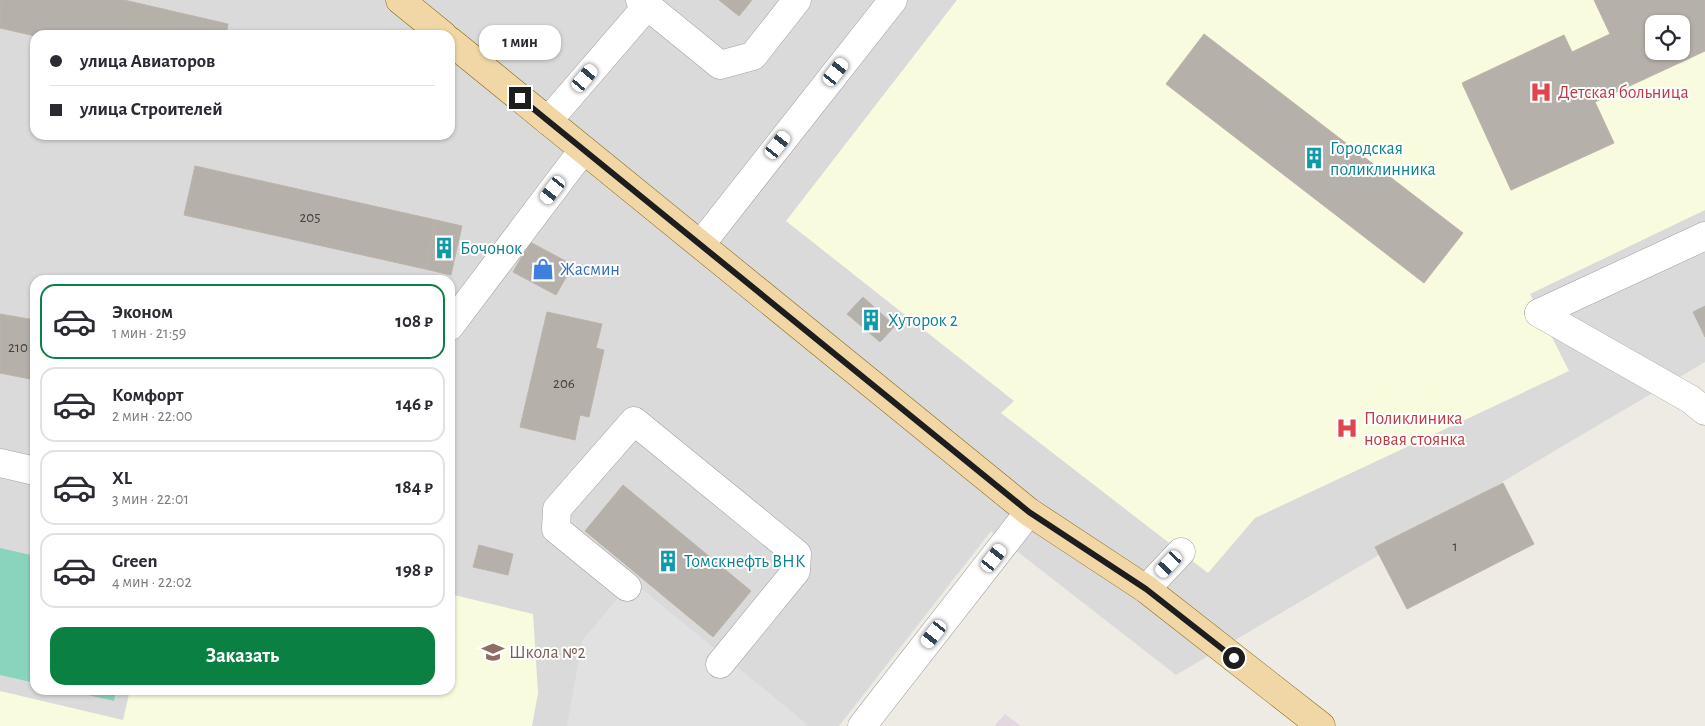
<!DOCTYPE html>
<html lang="ru">
<head>
<meta charset="utf-8">
<style>
  :root { --surface:#fff; --page:#f7f7f7; --text:#2b2b33; --muted:#7c7c81; --line:#e1e1e2; --accent:#0b8043 }
  body { margin:0; font-family:"Alegreya Sans",sans-serif; background:var(--page); color:var(--text); height:100vh; display:flex; flex-direction:column; font-size:19px; white-space:nowrap }
  * { box-sizing:border-box; margin:0 }
  p { font-size:16px; color:var(--muted) }
  .icon { flex:none; width:28px; height:28px; fill:none; stroke:currentColor; stroke-width:2; stroke-linecap:round; stroke-linejoin:round }
  .map { position:relative; flex:1; overflow:hidden }
  .sheet { position:absolute; left:30px; top:275px; width:425px; height:420px; display:flex; flex-direction:column; background:var(--surface); border-radius:15px; box-shadow:0 1px 4px #0004 }
  .sheet>* { flex:none }
  .hud { position:absolute; left:30px; top:30px; width:425px; height:110px; border-radius:15px; box-shadow:0 1px 4px #0004; display:grid; align-content:center; height:110px; padding:0 20px; background:var(--surface) }
  .fabs { position:absolute; left:1645px; top:15px; display:grid; gap:10px }
  .fabs a { display:grid; place-items:center; width:45px; height:45px; border-radius:10px; background:var(--surface); box-shadow:0 1px 4px #0004; font-size:25px }
  .end { position:absolute; width:22px; height:22px; margin:-11px; border:6px solid #1d1d1d; background:#fff; box-shadow:0 0 0 2px #fff }
  .from { border-radius:50% }
  .bubble { position:absolute; height:35px; border-radius:15px; background:var(--surface); box-shadow:0 1px 4px #0004; font-size:16px; font-weight:700; line-height:35px; text-align:center }
  .car { position:absolute; width:15px; height:30px; margin:-15px -8px; border-radius:6px; box-shadow:0 0 4px 1px #0007; background:linear-gradient(#fff 24%,#345 0 40%,#fff 0 76%,#345 0 86%,#fff 0) }
  .hud b { display:flex; align-items:center; gap:18px; height:48px; font-size:19px }
  .hud b+b { border-top:1px solid var(--line) }
  .hud i { width:12px; height:12px; background:var(--text) }
  ul { padding:9px 0 0; list-style:none }
  li { display:flex; align-items:center; gap:15px; height:75px; margin:0 10px 8px; padding:0 10px; border:2px solid var(--line); border-radius:15px }
  li div { flex:1 }
  li b { display:block; font-size:19px }
  li em { font-style:normal; font-weight:700 }
  li.current { border-color:var(--accent) }
  li>.icon { width:45px; height:45px; stroke-width:1.5 }
  .button { display:flex; gap:10px; margin-top:auto; padding:10px 20px }
  .button a { flex:1; height:58px; border-radius:15px; background:var(--accent); color:#fff; font-size:20px; font-weight:700; line-height:58px; text-align:center }
  .map>svg:first-child { display:block }
  .residential { fill:#dbdada; fill-rule:evenodd }
  .industrial { fill:#e5d7e1 }
  .education { fill:#f9fbdf; fill-rule:evenodd }
  .pitch { fill:#8ad4be }
  .parking { fill:#e1e1e1 }
  .building { fill:#b6b0aa; stroke:#bdb3a8; fill-rule:evenodd }
  .lines { fill:none; stroke-linecap:round; stroke-linejoin:round }
  .minor-casing { stroke:#a1a1a1; stroke-width:29 }
  .major-casing { stroke:#866910; stroke-width:29 }
  .minor { stroke:#fff; stroke-width:28 }
  .major { stroke:#f1d7a5; stroke-width:28 }
  .route { stroke:#1d1d1d; stroke-width:6 }
  .labels { text-anchor:middle; stroke-width:4; stroke-linejoin:round; paint-order:stroke }
  .number-label { font-size:15px; fill:#434240 }
  .health-label { font-size:18px; fill:#be3a42; stroke:#fff; text-anchor:start }
  .culture-label { font-size:18px; fill:#0d838f; stroke:#fff; text-anchor:start }
  .shop-label { font-size:18px; fill:#366cbe; stroke:#fff; text-anchor:start }
  .education-label { font-size:18px; fill:#785e54; stroke:#fff; text-anchor:start }
</style>
</head>
<body>
<div class="map">
<svg width="1705" height="726" viewBox="0 0 1705 726">
  <rect width="100%" height="100%" fill="#edebe4"/>
  <!-- residential -->
  <path class="residential" d="M0,0H1705V362L1176,675L991,531L839,726H0ZM1654,24H1681V51H1654ZM35,35H450V135H35ZM35,280H450V690H35Z"/>
  <!-- industrial -->
  <path class="industrial" d="M1005,714L1021,726H994Z"/>
  <!-- education -->
  <g class="education">
    <path d="M957,0H1705V210L1530,294L1569,371L1255,518L1208,573L1001,413L1014,401L786,221ZM1654,24H1681V51H1654Z"/>
    <path d="M450,594L533,614L538,693L532,726H0V691L123,720L130,690H450Z"/>
  </g>
  <!-- pitch -->
  <g class="pitch">
    <path d="M0,548L35,556V683L0,675Z"/>
    <path d="M66,690H116L114,701Z"/>
  </g>
  <!-- parking -->
  <path class="parking" d="M632,581L807,724L806,726H567L582,641Z"/>
  <!-- building -->
  <g class="building">
    <path d="M0,0H124L228,24L226,35L35,36L0,28Z"/>
    <path d="M719,0H752L739,16Z"/>
    <path d="M1594,0H1705V51L1595,102L1614,143L1511,190L1462,83L1564,35L1572,52L1610,34ZM1654,24H1681V51H1654Z"/>
    <path d="M1204,34L1463,233L1424,283L1166,84Z"/>
    <path d="M195,166L436,220L425,269L184,215Z"/>
    <path d="M436,220L462,226L451,275L425,269Z"/>
    <path d="M530,242L573,265L556,295L513,272Z"/>
    <path d="M863,297L895,326L880,342L847,314Z"/>
    <path d="M1705,306V337L1693,312Z"/>
    <path d="M547,312L602,324L596,348L604,350L589,417L580,415L575,440L520,427Z"/>
    <path d="M0,314L35,320V380L0,373Z"/>
    <path d="M1503,483L1534,544L1407,609L1375,547Z"/>
    <path d="M623,485L751,591L713,637L585,531Z"/>
    <path d="M479,545L513,554L508,575L473,567Z"/>
  </g>
  <g class="lines">
    <!-- minor casing -->
    <g class="minor-casing">
      <g id="minor">
        <path d="M640,0L720,65L753,56L797,0"/>
        <path d="M548,121L647,6"/>
        <path d="M701,244L893,0"/>
        <path d="M1539,313L1690,399L1705,411"/>
        <path d="M1539,313L1705,236"/>
        <path d="M450,326L583,150"/>
        <path d="M0,463L35,471"/>
        <path d="M627,587L556,529L557,509L634,421L797,554L796,571L720,664"/>
        <path d="M1146,589L1181,552"/>
        <path d="M862,726L1029,512"/>
      </g>
    </g>
    <!-- major casing -->
    <g class="major-casing">
      <g id="major">
        <path d="M400,0L443,35"/>
        <path d="M450,41L1029,512L1146,589L1321,726"/>
      </g>
    </g>
    <!-- minor -->
    <use href="#minor" class="minor"/>
    <!-- major -->
    <use href="#major" class="major"/>
  </g>
  <g class="lines">
    <!-- route -->
    <path class="route" d="M520,98L1029,512L1146,589L1234,658"/>
  </g>
  <!-- icons -->
  <defs>
    <g id="hospital-bare" transform="scale(1.725)"><path d="M-5-5h3v3.5h4V-5h3V5h-3V1.5h-4V5h-3Z" fill="#e0444e" stroke="#fff" stroke-width="2.5" paint-order="stroke"/></g>
    <g id="building-bare" transform="scale(1.725)"><path d="M-4-6H4V6H1V3H-1V6H-4ZM-2.5-4.3h1.7v1.8h-1.7ZM.8-4.3h1.7v1.8H.8ZM-2.5-1h1.7V.8h-1.7ZM.8-1h1.7V.8H.8Z" fill="#0f9aa8" stroke="#fff" stroke-width="2.5" paint-order="stroke"/></g>
    <g id="shop-bare" transform="scale(1.725)"><path d="M-5-2.5h2.3a2.7 3.5 0 0 1 5.4 0H5L5.5 6h-11ZM-1.5-2.5h3a1.5 2.3 0 0 0-3 0Z" fill="#3f7fe0" stroke="#fff" stroke-width="2.5" paint-order="stroke"/></g>
    <g id="school-bare" transform="scale(1.725)"><path d="M0-5L7-2L0 1L-7-2ZM-4 1L0 2.5L4 1V4Q0 6-4 4Z" fill="#8d6e63" stroke="#fff" stroke-width="2.5" paint-order="stroke"/></g>
  </defs>
  <g fill-rule="evenodd">
    <use href="#hospital-bare" x="1541" y="92"/>
    <use href="#building-bare" x="1314" y="158"/>
    <use href="#building-bare" x="444" y="248"/>
    <use href="#shop-bare" x="543" y="269"/>
    <use href="#building-bare" x="871" y="320"/>
    <use href="#hospital-bare" x="1347" y="428"/>
    <use href="#building-bare" x="668" y="561"/>
    <use href="#school-bare" x="493" y="652"/>
  </g>
  <g class="labels">
    <!-- number labels -->
    <g class="number-label">
      <text x="310" y="222">205</text>
      <text x="18" y="352">210</text>
      <text x="564" y="388">206</text>
      <text x="1455" y="551">1</text>
    </g>
    <!-- health labels -->
    <g class="health-label">
      <text x="1558" y="98">Детская больница</text>
      <text x="1364" y="424">Поликлиника<tspan x="1364" dy="21">новая стоянка</tspan></text>
    </g>
    <!-- culture labels -->
    <g class="culture-label">
      <text x="1330" y="154">Городская<tspan x="1330" dy="21">поликлинника</tspan></text>
      <text x="460" y="254">Бочонок</text>
      <text x="888" y="326">Хуторок 2</text>
      <text x="684" y="567">Томскнефть ВНК</text>
    </g>
    <!-- shop labels -->
    <g class="shop-label">
      <text x="560" y="275">Жасмин</text>
    </g>
    <!-- education labels -->
    <g class="education-label">
      <text x="509" y="658">Школа №2</text>
    </g>
  </g>
</svg>
<div class="fabs">
<a><svg class="icon" aria-label="locate" viewBox="0 0 24 24"><circle cx="12" cy="12" r="6"/><path d="M12 2v4M12 18v4M2 12h4M18 12h4"/></svg></a>
</div>
<i class="end from" style="left:1234px;top:658px"></i>
<i class="end" style="left:520px;top:98px"></i>
<div class="bubble" style="left:479px;top:25px;width:82px">1 мин</div>
<i class="car" style="left:836px;top:72px;rotate:38deg"></i>
<i class="car" style="left:585px;top:78px;rotate:40deg"></i>
<i class="car" style="left:778px;top:145px;rotate:38deg"></i>
<i class="car" style="left:553px;top:190px;rotate:217deg"></i>
<i class="car" style="left:994px;top:558px;rotate:38deg"></i>
<i class="car" style="left:1169px;top:564px;rotate:223deg"></i>
<i class="car" style="left:934px;top:634px;rotate:218deg"></i>
<div class="hud">
<b><i class="from"></i>улица Авиаторов</b>
<b><i></i>улица Строителей</b>
</div>
<section class="sheet">
<ul>
<li class="current"><svg class="icon" aria-label="car" viewBox="0 0 24 24"><path d="M5 17H2v-5l4-1 3-4h7l3 4 3 1v5h-3M9 17h6M6 11h13"/><circle cx="7" cy="17" r="2"/><circle cx="17" cy="17" r="2"/></svg><div><b>Эконом</b><p>1 мин · 21:59</p></div><em>108 ₽</em></li>
<li><svg class="icon" aria-label="car" viewBox="0 0 24 24"><path d="M5 17H2v-5l4-1 3-4h7l3 4 3 1v5h-3M9 17h6M6 11h13"/><circle cx="7" cy="17" r="2"/><circle cx="17" cy="17" r="2"/></svg><div><b>Комфорт</b><p>2 мин · 22:00</p></div><em>146 ₽</em></li>
<li><svg class="icon" aria-label="car" viewBox="0 0 24 24"><path d="M5 17H2v-5l4-1 3-4h7l3 4 3 1v5h-3M9 17h6M6 11h13"/><circle cx="7" cy="17" r="2"/><circle cx="17" cy="17" r="2"/></svg><div><b>XL</b><p>3 мин · 22:01</p></div><em>184 ₽</em></li>
<li><svg class="icon" aria-label="car" viewBox="0 0 24 24"><path d="M5 17H2v-5l4-1 3-4h7l3 4 3 1v5h-3M9 17h6M6 11h13"/><circle cx="7" cy="17" r="2"/><circle cx="17" cy="17" r="2"/></svg><div><b>Green</b><p>4 мин · 22:02</p></div><em>198 ₽</em></li>
</ul>
<div class="button"><a>Заказать</a></div>
</section>
</div>
</body>
</html>
